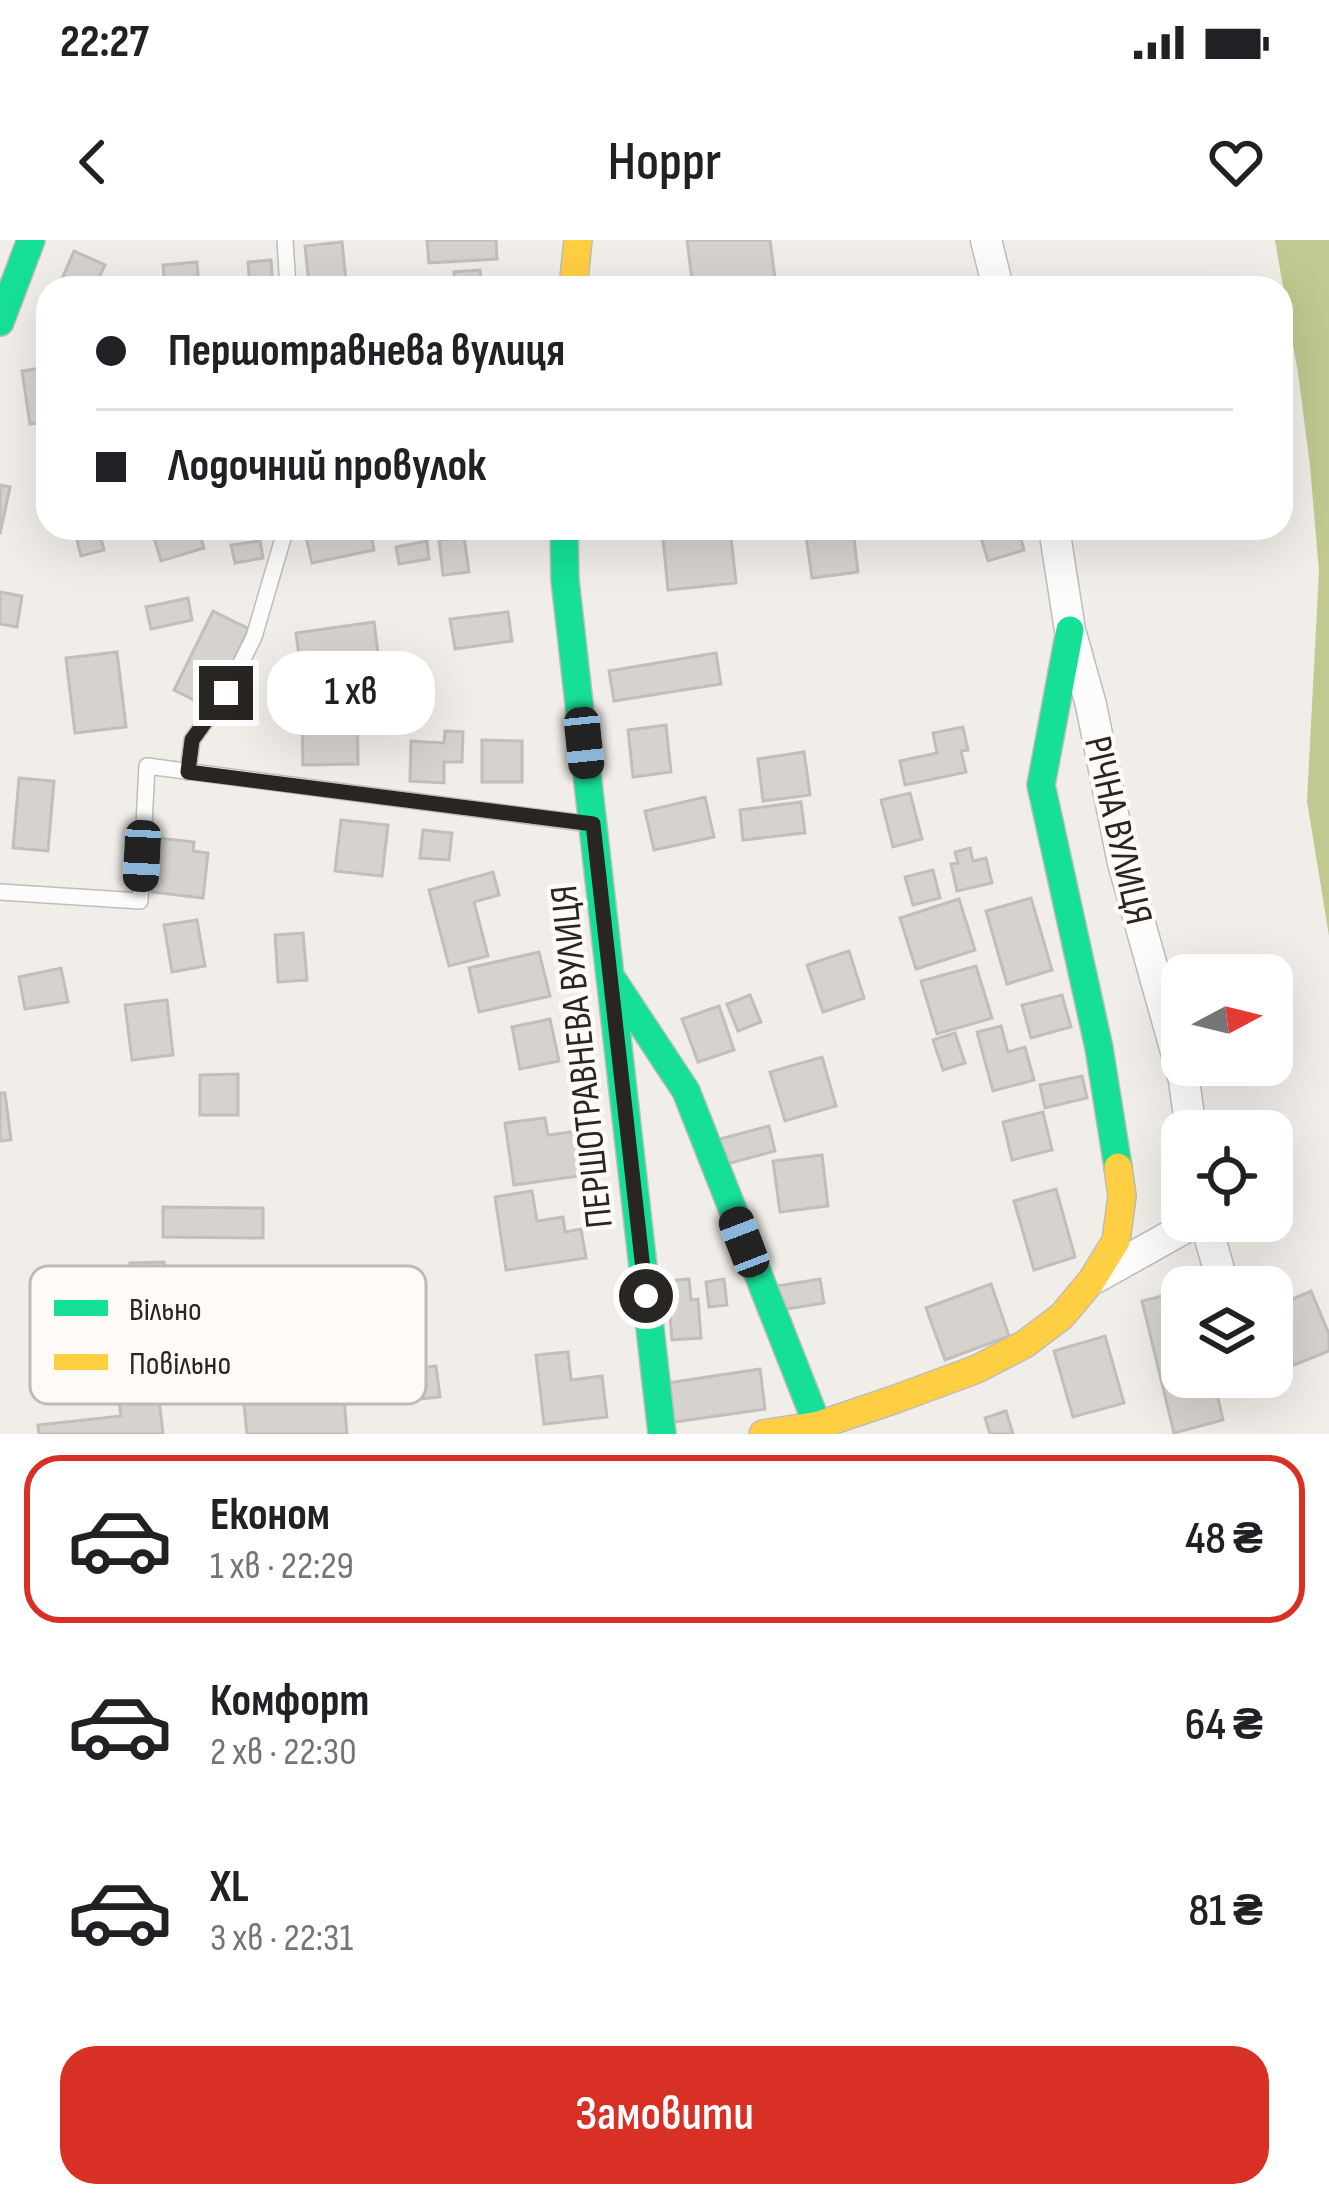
<!DOCTYPE html>
<html lang="uk">
<head>
<meta charset="utf-8">
<style>
  :root { --surface:#fff; --page:#f6f6f6; --text:#202124; --muted:#757577; --line:#e0e0e0; --accent:#d93025 }
  body { margin:0; font-family:"Sofia Sans Condensed",sans-serif; background:var(--page); color:var(--text); height:100vh; display:flex; flex-direction:column; font-size:45px; white-space:nowrap }
  * { box-sizing:border-box; margin:0 }
  p { font-size:39px; color:var(--muted) }
  .icon { flex:none; width:66px; height:66px; fill:none; stroke:currentColor; stroke-width:2; stroke-linecap:round; stroke-linejoin:round }
  .map { position:relative; height:1194px; overflow:hidden }
  .sheet { display:flex; flex-direction:column; background:var(--surface); flex:1 }
  .sheet>* { flex:none }
  .guide { position:absolute; left:36px; top:36px; width:1257px; height:264px; border-radius:36px; box-shadow:0 12px 48px #0002; display:grid; align-content:center; height:264px; padding:0 60px; background:var(--surface) }
  .needle { width:78px; rotate:83deg }
  .buttons { position:absolute; left:1161px; top:714px; display:grid; gap:24px }
  .buttons a { display:grid; place-items:center; width:132px; height:132px; border-radius:24px; background:var(--surface); box-shadow:0 12px 48px #0002; font-size:60px }
  .end { position:absolute; width:54px; height:54px; margin:-27px; border:15px solid #282522; background:#fff; box-shadow:0 0 0 6px #fff }
  .from { border-radius:50% }
  .bubble { position:absolute; height:84px; border-radius:36px; background:var(--surface); box-shadow:0 12px 48px #0002; font-size:39px; font-weight:600; line-height:84px; text-align:center }
  .car { position:absolute; width:36px; height:72px; margin:-36px -18px; border-radius:15px; box-shadow:0 0 9px 3px #0007; background:linear-gradient(#222 24%,#8ab4d8 0 40%,#222 0 76%,#8ab4d8 0 86%,#222 0) }
  .guide b { display:flex; align-items:center; gap:42px; height:114px; font-size:45px }
  .guide b+b { border-top:3px solid var(--line) }
  .guide i { width:30px; height:30px; background:var(--text) }
  ul { padding:21px 0 0; list-style:none }
  li { display:flex; align-items:center; gap:36px; height:168px; margin:0 24px 18px; padding:0 36px; border:6px solid transparent; border-radius:36px }
  li div { flex:1 }
  li b { display:block; font-size:45px }
  li em { font-style:normal; font-weight:600 }
  li.on { border-color:var(--accent) }
  li>.icon { width:108px; height:108px; stroke-width:1.5 }
  .button { display:flex; gap:24px; margin-top:auto; padding:24px 60px }
  .button a { flex:1; height:138px; border-radius:36px; background:var(--accent); color:#fff; font-size:48px; font-weight:600; line-height:138px; text-align:center }
  .status { display:flex; justify-content:space-between; align-items:center; height:84px; padding:0 60px; background:var(--surface); direction:ltr }
  .status svg { height:33px; fill:currentColor }
  header { display:flex; justify-content:space-between; align-items:center; height:156px; padding:0 60px; background:var(--surface); font-size:54px; font-weight:600 }
  .map>svg:first-child { display:block }
  .water { fill:#c1c990 }
  .building { fill:#d6d3cf; stroke:#c2bfbb; stroke-width:3 }
  .lines { fill:none; stroke-linecap:round; stroke-linejoin:round }
  .lane-casing { stroke:#c0bdb9; stroke-width:18 }
  .street-casing { stroke:#c0bdb9; stroke-width:33 }
  .fast-casing { stroke:#c0bdb9; stroke-width:30 }
  .slow-casing { stroke:#c0bdb9; stroke-width:30 }
  .lane { stroke:#fdfcfc; stroke-width:15 }
  .street { stroke:#fdfcfc; stroke-width:30 }
  .fast { stroke:#16e098; stroke-width:27 }
  .slow { stroke:#ffcf43; stroke-width:27 }
  .route { stroke:#282522; stroke-width:15 }
  .labels { text-anchor:middle; stroke-width:9; stroke-linejoin:round; paint-order:stroke }
  .street-label { font-size:39px; fill:#282522; stroke:#fefbf7 }
  .key { fill:#fefbf7; stroke:#bebbb7; stroke-width:3 }
  .key-label { font-size:33px; fill:#282522 }
</style>
</head>
<body>
<div class="status"><b>22:27</b><svg viewBox="0 0 49 12"><path d="M0 12V9h3v3zM5 12V6h3v6zM10 12V3h3v9zM15 12V0h3v12zM26 1h20v11H26zM47 4h2v5h-2z"/></svg></div>
<header><svg class="icon" aria-label="back" viewBox="0 0 24 24"><path d="M15 5l-7 7 7 7"/></svg>Hoppr<svg class="icon" aria-label="heart" viewBox="0 0 24 24"><path d="M12 20l-8-8c-3-5 5-10 8-4 3-6 11-1 8 4z"/></svg></header>
<div class="map">
<svg width="1329" height="1194" viewBox="0 0 1329 1194">
  <rect width="100%" height="100%" fill="#f1ede8"/>
  <!-- water -->
  <path class="water" d="M1275,0H1329V696L1307,561L1319,331L1310,226L1298,133Z"/>
  <!-- building -->
  <g class="building">
    <path d="M427,0H496L497,19L429,23Z"/>
    <path d="M687,0H770L775,39L693,48Z"/>
    <path d="M342,2L346,40L309,44L305,6Z"/>
    <path d="M74,11L105,25L94,48H58Z"/>
    <path d="M271,20L273,48H250L248,22Z"/>
    <path d="M197,22L199,48H165L163,25Z"/>
    <path d="M480,30L482,48H455L454,32Z"/>
    <path d="M48,127V182L30,184L22,131Z"/>
    <path d="M0,245L10,247L0,294Z"/>
    <path d="M74,288H98L104,310L81,316Z"/>
    <path d="M151,288H198L204,308L161,321Z"/>
    <path d="M304,288H370L374,310L312,323Z"/>
    <path d="M662,288H730L736,343L668,350Z"/>
    <path d="M978,288H1018L1024,310L988,321Z"/>
    <path d="M853,290L858,332L812,338L806,296Z"/>
    <path d="M464,297L469,332L443,335L439,300Z"/>
    <path d="M260,301L263,318L235,323L231,305Z"/>
    <path d="M427,301L429,319L399,324L396,307Z"/>
    <path d="M0,352L22,356L17,387L0,384Z"/>
    <path d="M188,358L192,380L151,389L146,367Z"/>
    <path d="M213,371L249,389L210,468L174,450Z"/>
    <path d="M508,372L512,401L455,409L450,379Z"/>
    <path d="M374,382L379,421L301,432L296,393Z"/>
    <path d="M117,412L126,487L75,493L66,418Z"/>
    <path d="M716,413L721,444L614,461L609,431Z"/>
    <path d="M357,459L358,524L303,525L302,476L333,475L332,460Z"/>
    <path d="M666,485L671,532L633,537L628,490Z"/>
    <path d="M963,487L968,510L961,511L966,532L905,545L900,521L937,513L933,493Z"/>
    <path d="M445,491L463,492L462,522H444V543L410,541L411,501L444,503Z"/>
    <path d="M482,500L522,501V542H482Z"/>
    <path d="M804,512L810,555L763,561L758,519Z"/>
    <path d="M19,538L54,541L48,611L13,608Z"/>
    <path d="M910,553L922,599L893,607L881,560Z"/>
    <path d="M705,557L714,597L654,610L645,571Z"/>
    <path d="M801,562L805,593L743,600L740,570Z"/>
    <path d="M341,580L388,585L382,636L335,631Z"/>
    <path d="M423,590L452,593L449,620L420,618Z"/>
    <path d="M158,598L194,602L193,611L208,613L203,658L152,652Z"/>
    <path d="M970,608L973,621L986,618L992,643L957,651L951,624L958,623L955,612Z"/>
    <path d="M933,630L940,658L913,665L905,637Z"/>
    <path d="M493,632L499,655L474,662L488,716L449,726L429,650Z"/>
    <path d="M1031,658L1052,730L1007,744L986,671Z"/>
    <path d="M959,659L975,710L916,729L900,678Z"/>
    <path d="M197,680L205,726L172,732L164,685Z"/>
    <path d="M303,693L307,740L278,742L275,695Z"/>
    <path d="M849,711L864,758L823,772L807,725Z"/>
    <path d="M539,712L550,756L479,772L469,728Z"/>
    <path d="M976,726L992,778L937,794L921,741Z"/>
    <path d="M61,728L68,762L25,769L19,737Z"/>
    <path d="M750,755L761,782L738,791L727,764Z"/>
    <path d="M1062,755L1071,787L1031,798L1022,765Z"/>
    <path d="M167,760L173,815L132,820L125,765Z"/>
    <path d="M719,766L734,810L698,822L682,779Z"/>
    <path d="M550,779L559,821L520,829L512,787Z"/>
    <path d="M1001,786L1008,812L1025,807L1034,840L993,851L977,792Z"/>
    <path d="M955,793L965,823L943,830L933,800Z"/>
    <path d="M822,817L836,866L785,881L770,832Z"/>
    <path d="M238,834V875H200V835Z"/>
    <path d="M1082,836L1087,858L1045,868L1040,845Z"/>
    <path d="M0,853H5L11,900L0,901Z"/>
    <path d="M1043,872L1052,910L1012,920L1003,882Z"/>
    <path d="M545,878L548,895L579,891L586,935L514,945L505,883Z"/>
    <path d="M769,886L775,911L723,925L716,900Z"/>
    <path d="M822,915L828,966L780,972L773,921Z"/>
    <path d="M1056,949L1075,1017L1034,1030L1014,961Z"/>
    <path d="M532,951L537,981L563,977L565,992L581,989L586,1018L506,1030L495,957Z"/>
    <path d="M163,967L263,968V998L163,997Z"/>
    <path d="M164,1022L166,1120L133,1121L130,1023Z"/>
    <path d="M689,1039L691,1060L698,1059L701,1098L672,1100L667,1041Z"/>
    <path d="M724,1039L727,1065L709,1067L706,1042Z"/>
    <path d="M820,1039L824,1063L780,1070L777,1046Z"/>
    <path d="M991,1044L1009,1096L945,1120L926,1068Z"/>
    <path d="M1182,1051V1137H1213L1223,1180L1174,1193L1142,1061Z"/>
    <path d="M1311,1051L1329,1094V1111L1294,1125L1285,1102L1272,1107V1068Z"/>
    <path d="M1105,1096L1124,1163L1073,1177L1054,1111Z"/>
    <path d="M568,1112L571,1140L602,1136L607,1177L544,1184L536,1115Z"/>
    <path d="M155,1126L163,1194H39L38,1185L121,1176L115,1131Z"/>
    <path d="M436,1126L440,1157L382,1163L378,1133Z"/>
    <path d="M760,1129L765,1169L667,1183L661,1144Z"/>
    <path d="M343,1146L347,1194H247L243,1155Z"/>
    <path d="M1006,1171L1013,1194H990L985,1178Z"/>
  </g>
  <g class="lines">
    <!-- lane casing -->
    <g class="lane-casing">
      <g id="lane">
        <path d="M285,0L288,48"/>
        <path d="M188,532L192,500L226,453L254,397L286,288"/>
        <path d="M0,652L140,661L147,526L590,584"/>
      </g>
    </g>
    <!-- street casing -->
    <g class="street-casing">
      <g id="street">
        <path d="M986,0L998,48"/>
        <path d="M1054,288L1070,390L1091,465L1123,623L1184,840L1191,891"/>
        <path d="M1205,981L1224,1047"/>
        <path d="M1097,1037L1197,981"/>
      </g>
    </g>
    <!-- fast casing -->
    <g class="fast-casing">
      <g id="fast">
        <path d="M0,82L31,0"/>
        <path d="M564,288L565,340L662,1194"/>
        <path d="M1070,390L1041,545L1099,808L1118,927"/>
        <path d="M614,742L686,851L821,1194"/>
      </g>
    </g>
    <!-- slow casing -->
    <g class="slow-casing">
      <g id="slow">
        <path d="M573,48L578,0"/>
        <path d="M763,1194L819,1185L896,1159L977,1129L1025,1104L1062,1076L1092,1040L1116,1001L1122,956L1118,927"/>
      </g>
    </g>
    <!-- lane -->
    <use href="#lane" class="lane"/>
    <!-- street -->
    <use href="#street" class="street"/>
    <!-- fast -->
    <use href="#fast" class="fast"/>
    <!-- slow -->
    <use href="#slow" class="slow"/>
  </g>
  <g class="lines">
    <!-- route -->
    <path class="route" d="M226,453L192,500L188,532L593,584L646,1056"/>
  </g>
  <g class="labels">
    <!-- street labels -->
    <g class="street-label">
      <text transform="translate(1120 590) rotate(77)" y="14">РІЧНА ВУЛИЦЯ</text>
      <text transform="translate(580 817) rotate(-96)" y="14">ПЕРШОТРАВНЕВА ВУЛИЦЯ</text>
    </g>
  </g>
  <!-- legend -->
  <rect x="30" y="1026" width="396" height="138" rx="18" class="key"/>
  <rect x="54" y="1060" width="54" height="16" fill="#16e098"/>
  <rect x="54" y="1114" width="54" height="16" fill="#ffcf43"/>
  <g class="key-label">
    <text x="129" y="1080">Вільно</text>
    <text x="129" y="1134">Повільно</text>
  </g>
</svg>
<div class="buttons">
<a><svg class="needle" viewBox="-14 -14 28 28"><path d="M0-13l5 13h-10z" fill="#e53935"/><path d="M0 13l5-13h-10z" fill="#757577"/></svg></a>
<a><svg class="icon" aria-label="locate" viewBox="0 0 24 24"><circle cx="12" cy="12" r="6"/><path d="M12 2v4M12 18v4M2 12h4M18 12h4"/></svg></a>
<a><svg class="icon" aria-label="layers" viewBox="0 0 24 24"><path d="M12 4l9 5-9 5-9-5zM3 14l9 5 9-5"/></svg></a>
</div>
<i class="end from" style="left:646px;top:1056px"></i>
<i class="end" style="left:226px;top:453px"></i>
<div class="bubble" style="left:267px;top:411px;width:168px">1 хв</div>
<i class="car" style="left:584px;top:503px;rotate:174deg"></i>
<i class="car" style="left:142px;top:616px;rotate:183deg"></i>
<i class="car" style="left:744px;top:1002px;rotate:339deg"></i>
<div class="guide">
<b><i class="from"></i>Першотравнева вулиця</b>
<b><i></i>Лодочний провулок</b>
</div>
</div>
<section class="sheet">
<ul>
<li class="on"><svg class="icon" aria-label="car" viewBox="0 0 24 24"><path d="M5 17H2v-5l4-1 3-4h7l3 4 3 1v5h-3M9 17h6M6 11h13"/><circle cx="7" cy="17" r="2"/><circle cx="17" cy="17" r="2"/></svg><div><b>Економ</b><p>1 хв · 22:29</p></div><em>48 ₴</em></li>
<li><svg class="icon" aria-label="car" viewBox="0 0 24 24"><path d="M5 17H2v-5l4-1 3-4h7l3 4 3 1v5h-3M9 17h6M6 11h13"/><circle cx="7" cy="17" r="2"/><circle cx="17" cy="17" r="2"/></svg><div><b>Комфорт</b><p>2 хв · 22:30</p></div><em>64 ₴</em></li>
<li><svg class="icon" aria-label="car" viewBox="0 0 24 24"><path d="M5 17H2v-5l4-1 3-4h7l3 4 3 1v5h-3M9 17h6M6 11h13"/><circle cx="7" cy="17" r="2"/><circle cx="17" cy="17" r="2"/></svg><div><b>XL</b><p>3 хв · 22:31</p></div><em>81 ₴</em></li>
</ul>
<div class="button"><a>Замовити</a></div>
</section>
</body>
</html>
